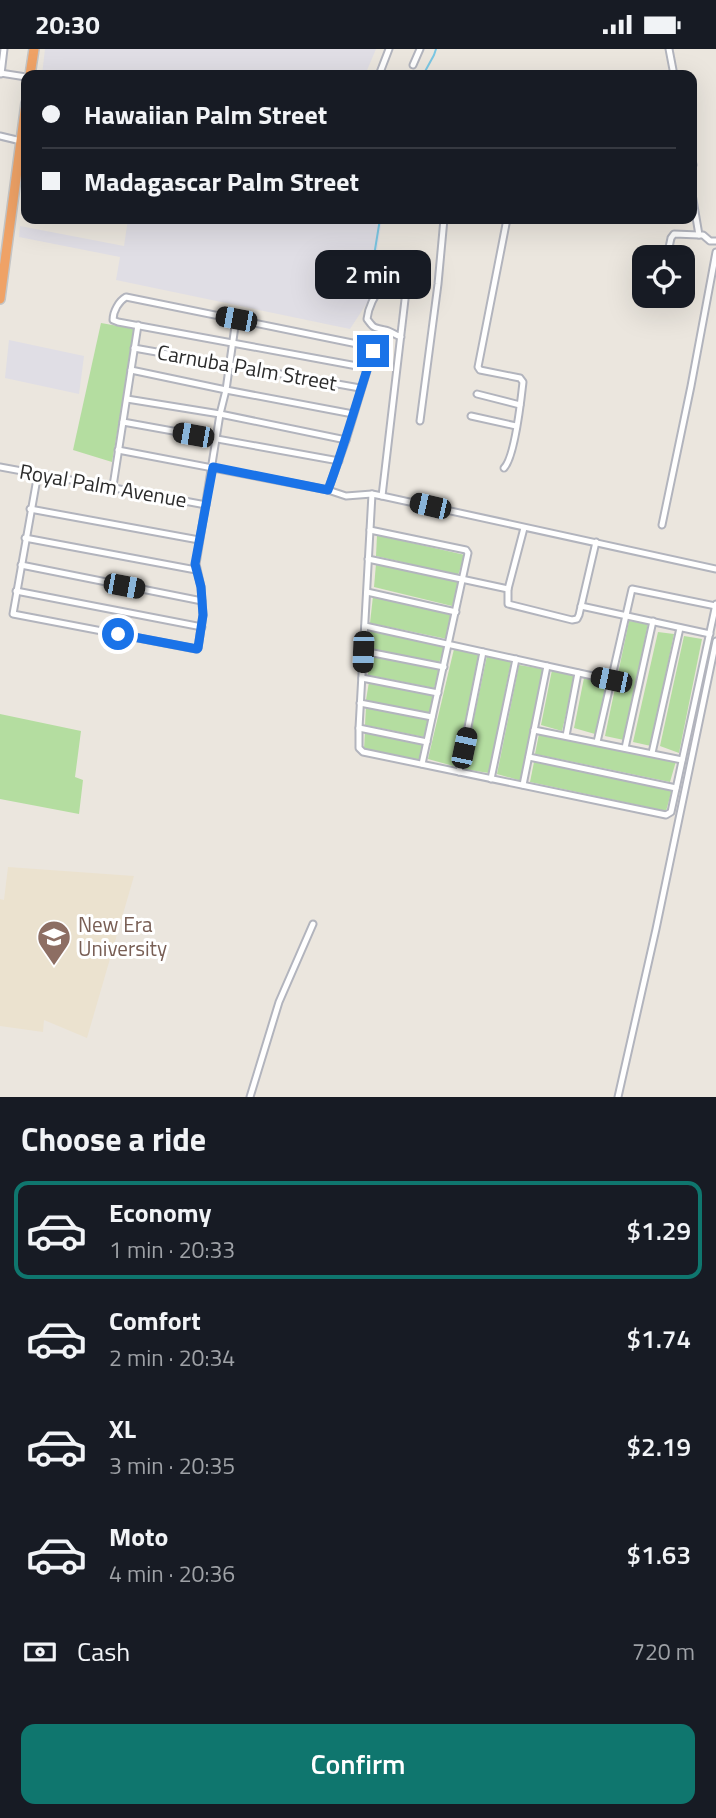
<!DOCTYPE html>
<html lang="en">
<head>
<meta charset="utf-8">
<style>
  :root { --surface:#171b24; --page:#20242c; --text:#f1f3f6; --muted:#9ea1a6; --line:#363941; --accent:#0f766e }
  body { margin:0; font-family:"Titillium Web",sans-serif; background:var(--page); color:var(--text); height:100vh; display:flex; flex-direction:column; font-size:26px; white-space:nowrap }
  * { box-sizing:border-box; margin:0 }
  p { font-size:23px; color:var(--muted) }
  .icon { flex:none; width:38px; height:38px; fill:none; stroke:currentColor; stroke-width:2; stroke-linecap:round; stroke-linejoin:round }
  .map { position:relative; height:1048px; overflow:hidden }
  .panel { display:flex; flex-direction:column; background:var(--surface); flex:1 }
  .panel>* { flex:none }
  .hud { position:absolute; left:21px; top:21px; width:676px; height:154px; border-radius:14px; box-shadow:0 7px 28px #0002; display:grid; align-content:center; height:154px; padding:0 21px; background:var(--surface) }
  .fabs { position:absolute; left:632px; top:196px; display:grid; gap:14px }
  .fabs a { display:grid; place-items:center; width:63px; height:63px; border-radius:14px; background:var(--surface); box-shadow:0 7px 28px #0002; font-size:35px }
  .end { position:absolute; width:32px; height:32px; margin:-16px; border:9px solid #1a73e8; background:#fff; box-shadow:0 0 0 4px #fff }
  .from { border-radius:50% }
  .bubble { position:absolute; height:49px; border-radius:14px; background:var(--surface); box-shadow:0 7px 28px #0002; font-size:23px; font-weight:600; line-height:49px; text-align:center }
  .car { position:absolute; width:21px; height:42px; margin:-21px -10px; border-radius:9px; box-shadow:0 0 5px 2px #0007; background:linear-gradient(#222 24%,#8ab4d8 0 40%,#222 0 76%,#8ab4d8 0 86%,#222 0) }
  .hud b { display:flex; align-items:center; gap:24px; height:66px; font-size:26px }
  .hud b+b { border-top:2px solid var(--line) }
  .hud i { width:18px; height:18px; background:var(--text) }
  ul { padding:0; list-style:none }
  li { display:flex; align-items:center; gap:21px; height:98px; margin:0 14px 10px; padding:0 7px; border:4px solid transparent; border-radius:14px }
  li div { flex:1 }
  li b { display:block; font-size:26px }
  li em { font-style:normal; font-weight:600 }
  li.selected { border-color:var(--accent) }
  li>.icon { width:63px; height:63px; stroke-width:1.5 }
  h2 { padding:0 21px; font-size:32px; line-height:84px }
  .pay { display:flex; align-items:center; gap:18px; height:77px; padding:0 21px; font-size:26px }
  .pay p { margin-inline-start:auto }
  .primary-button { display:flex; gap:14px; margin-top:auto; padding:14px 21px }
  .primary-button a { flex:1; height:80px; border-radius:14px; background:var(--accent); color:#fff; font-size:28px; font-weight:600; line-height:80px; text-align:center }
  .status { display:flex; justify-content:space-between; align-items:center; height:49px; padding:0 35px; background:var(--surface); direction:ltr }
  .status svg { height:19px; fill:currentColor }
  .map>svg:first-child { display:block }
  .industrial { fill:#e0dee5 }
  .education { fill:#ebe2cf }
  .green { fill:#b4dda0 }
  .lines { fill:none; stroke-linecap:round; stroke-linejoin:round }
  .stream { stroke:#7bc7e3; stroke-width:2 }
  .street-casing { stroke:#b2b4bd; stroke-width:9 }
  .highway-casing { stroke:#c4c4c4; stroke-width:12 }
  .street { stroke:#fff; stroke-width:5 }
  .highway { stroke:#efa266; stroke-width:9 }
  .route { stroke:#1a73e8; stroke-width:9 }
  .labels { text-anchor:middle; stroke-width:6; stroke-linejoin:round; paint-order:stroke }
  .street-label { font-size:21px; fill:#2b2b2b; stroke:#fff }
  .education-label { font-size:21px; fill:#785e54; stroke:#fff; text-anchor:start }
</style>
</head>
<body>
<div class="status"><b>20:30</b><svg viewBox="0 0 49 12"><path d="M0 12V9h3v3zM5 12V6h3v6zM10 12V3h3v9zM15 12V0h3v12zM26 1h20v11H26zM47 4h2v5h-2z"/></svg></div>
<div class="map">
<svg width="716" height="1048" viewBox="0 0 716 1048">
  <rect width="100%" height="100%" fill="#ebe6de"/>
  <!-- industrial -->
  <g class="industrial">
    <path d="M45,0H376L365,26H42Z"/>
    <path d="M128,170H382L373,230L376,240L350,280L116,231L120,208L19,188L20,177L124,197Z"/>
    <path d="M9,291L84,307L79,345L5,329Z"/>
  </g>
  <!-- education -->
  <path class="education" d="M8,818L134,827L87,989L44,971L43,983L0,977V850L4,851Z"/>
  <!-- green -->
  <g class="green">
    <path d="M101,274L135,280L112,413L73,401Z"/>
    <path d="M377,486L465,506L458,526L376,507Z"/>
    <path d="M376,515L460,533L452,557L374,538Z"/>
    <path d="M373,547L451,566L447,590L370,574Z"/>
    <path d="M629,572L648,575L624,691L605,687Z"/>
    <path d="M370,581L445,597L439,614L369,600Z"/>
    <path d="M658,583L674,585L651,697L633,693Z"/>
    <path d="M684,587L702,590L679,704L660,697Z"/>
    <path d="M454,600L479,606L457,718L428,710Z"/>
    <path d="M369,607L440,621L434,639L368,626Z"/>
    <path d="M487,607L511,613L489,724L463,720Z"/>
    <path d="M519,616L543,620L522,732L497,725Z"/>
    <path d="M552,621L575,626L562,682L541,676Z"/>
    <path d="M584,629L607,633L595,685L574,679Z"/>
    <path d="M369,633L435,646L430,665L366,651Z"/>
    <path d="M366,658L429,670L424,688L365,676Z"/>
    <path d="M0,665L81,682L75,728L83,731L79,765L0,750Z"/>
    <path d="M365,683L423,695L419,711L364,700Z"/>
    <path d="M539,685L676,712L670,733L535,705Z"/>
    <path d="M534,713L672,741L666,762L530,733Z"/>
  </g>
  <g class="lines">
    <!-- stream -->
    <g class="stream">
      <path d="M423,26L434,6L436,0"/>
      <path d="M373,239L371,225L380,170"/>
    </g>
    <!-- street casing -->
    <g class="street-casing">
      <g id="street">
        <path d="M669,0L674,26"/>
        <path d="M413,16L420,0"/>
        <path d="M0,24L26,28"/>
        <path d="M1,25L4,0"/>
        <path d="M379,26L389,0"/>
        <path d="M0,87L21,92"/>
        <path d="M691,105L693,116L691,120"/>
        <path d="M691,139L699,186H703L710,192H716"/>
        <path d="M667,208L671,189L674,185L699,186"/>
        <path d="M134,299L360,339"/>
        <path d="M131,321L226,341L353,365"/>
        <path d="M477,345L520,356"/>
        <path d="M127,350L220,365L346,391"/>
        <path d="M471,367L516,377"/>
        <path d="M420,372L438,235L444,170"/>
        <path d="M123,373L339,412"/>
        <path d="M118,401L328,441L346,447L372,445L382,447L716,520"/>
        <path d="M0,418L206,456"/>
        <path d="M504,419C515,408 521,351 523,333L520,329L480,321L478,318L507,170"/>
        <path d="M38,424L13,565L196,600L198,599L203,566L201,538L196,515L220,365L226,341L236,270"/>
        <path d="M113,437L138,276"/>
        <path d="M328,441L346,391L373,302L372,298L126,248C119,252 113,262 113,271L118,273L368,319"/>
        <path d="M372,445L359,679V699L363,703L666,766L671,763L716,555"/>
        <path d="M382,447L406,242L402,239C397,238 389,237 384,239C374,243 368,261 367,270C375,281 374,278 385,281C391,282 395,286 401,288"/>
        <path d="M30,460L199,491"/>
        <path d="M662,476L691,337L716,203"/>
        <path d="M524,479L508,540V555L572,571L577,570L579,566L596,493"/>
        <path d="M370,481L466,501L468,504L422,715"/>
        <path d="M25,489L196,521"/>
        <path d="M368,510L508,540"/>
        <path d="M21,516L202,552"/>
        <path d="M16,542L202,578"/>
        <path d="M367,543L456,563"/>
        <path d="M581,557L710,585"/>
        <path d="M365,577L547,617L523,736"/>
        <path d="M363,602L444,618"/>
        <path d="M547,617L611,631"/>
        <path d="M362,629L438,644"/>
        <path d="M360,654L432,668"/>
        <path d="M359,679L427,693"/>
        <path d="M534,681L682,711"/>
        <path d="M566,687L578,624"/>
        <path d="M597,693L632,540L716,557"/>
        <path d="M625,699L653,572"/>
        <path d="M652,704L680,579"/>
        <path d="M529,708L676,739"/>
        <path d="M459,723L483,603"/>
        <path d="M491,730L516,610"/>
        <path d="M250,1048L279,953L313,875"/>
        <path d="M618,1048L656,880L716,592"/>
      </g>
    </g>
    <!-- highway casing -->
    <g class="highway-casing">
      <g id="highway">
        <path d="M30,26L34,0"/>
        <path d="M0,250L26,54"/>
      </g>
    </g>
    <!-- street -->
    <use href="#street" class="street"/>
    <!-- highway -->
    <use href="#highway" class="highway"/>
  </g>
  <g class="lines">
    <!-- route -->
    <path class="route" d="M118,585L197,600L198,599L203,566L201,538L195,515L213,418L328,441C345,395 358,348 373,302"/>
  </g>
  <!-- icons -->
  <defs>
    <g id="university-pin" transform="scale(1.75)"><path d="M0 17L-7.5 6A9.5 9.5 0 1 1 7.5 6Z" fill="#8d6e63" stroke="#fff"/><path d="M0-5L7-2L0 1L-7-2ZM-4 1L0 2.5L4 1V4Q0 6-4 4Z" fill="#fff"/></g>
  </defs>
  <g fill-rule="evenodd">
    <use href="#university-pin" x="54" y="888"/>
  </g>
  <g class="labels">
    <!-- street labels -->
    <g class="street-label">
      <text transform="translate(247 319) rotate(10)" y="7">Carnuba Palm Street</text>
      <text transform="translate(103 437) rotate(10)" y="7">Royal Palm Avenue</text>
    </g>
    <!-- education labels -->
    <g class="education-label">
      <text x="78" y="883">New Era<tspan x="78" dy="24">University</tspan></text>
    </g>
  </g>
</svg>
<div class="fabs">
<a><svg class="icon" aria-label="locate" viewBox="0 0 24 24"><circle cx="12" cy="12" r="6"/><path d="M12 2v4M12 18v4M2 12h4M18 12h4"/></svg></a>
</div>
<i class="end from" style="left:118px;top:585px"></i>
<i class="end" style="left:373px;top:302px"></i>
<div class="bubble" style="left:315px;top:201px;width:116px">2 min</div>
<i class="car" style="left:236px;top:270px;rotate:281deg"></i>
<i class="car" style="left:193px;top:386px;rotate:280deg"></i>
<i class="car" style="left:430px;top:457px;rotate:283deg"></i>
<i class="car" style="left:124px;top:537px;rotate:101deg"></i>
<i class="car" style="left:363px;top:603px;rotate:182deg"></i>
<i class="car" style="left:611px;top:631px;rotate:282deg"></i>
<i class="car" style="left:464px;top:699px;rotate:12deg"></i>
<div class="hud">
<b><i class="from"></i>Hawaiian Palm Street</b>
<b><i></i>Madagascar Palm Street</b>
</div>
</div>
<section class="panel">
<h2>Choose a ride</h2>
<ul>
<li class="selected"><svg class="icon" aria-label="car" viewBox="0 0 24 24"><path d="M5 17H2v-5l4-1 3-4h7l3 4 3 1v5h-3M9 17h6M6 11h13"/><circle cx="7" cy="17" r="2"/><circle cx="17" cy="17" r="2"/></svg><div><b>Economy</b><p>1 min · 20:33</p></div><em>$1.29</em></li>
<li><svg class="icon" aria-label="car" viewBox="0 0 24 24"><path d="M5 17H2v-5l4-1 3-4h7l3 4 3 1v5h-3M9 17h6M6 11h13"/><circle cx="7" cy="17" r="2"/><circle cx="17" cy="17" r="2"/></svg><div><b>Comfort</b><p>2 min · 20:34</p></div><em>$1.74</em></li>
<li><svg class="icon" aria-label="car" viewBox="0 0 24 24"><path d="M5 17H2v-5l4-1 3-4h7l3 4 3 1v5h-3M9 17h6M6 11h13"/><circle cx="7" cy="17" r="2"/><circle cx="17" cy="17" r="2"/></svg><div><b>XL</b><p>3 min · 20:35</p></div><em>$2.19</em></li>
<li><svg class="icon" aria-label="car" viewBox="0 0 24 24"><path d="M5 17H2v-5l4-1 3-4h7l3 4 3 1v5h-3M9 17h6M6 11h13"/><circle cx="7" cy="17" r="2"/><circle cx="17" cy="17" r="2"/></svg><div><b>Moto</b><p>4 min · 20:36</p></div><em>$1.63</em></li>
</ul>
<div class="pay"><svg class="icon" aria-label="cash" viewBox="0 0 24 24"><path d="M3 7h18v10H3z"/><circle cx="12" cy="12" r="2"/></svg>Cash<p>720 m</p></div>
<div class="primary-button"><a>Confirm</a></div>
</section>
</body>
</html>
